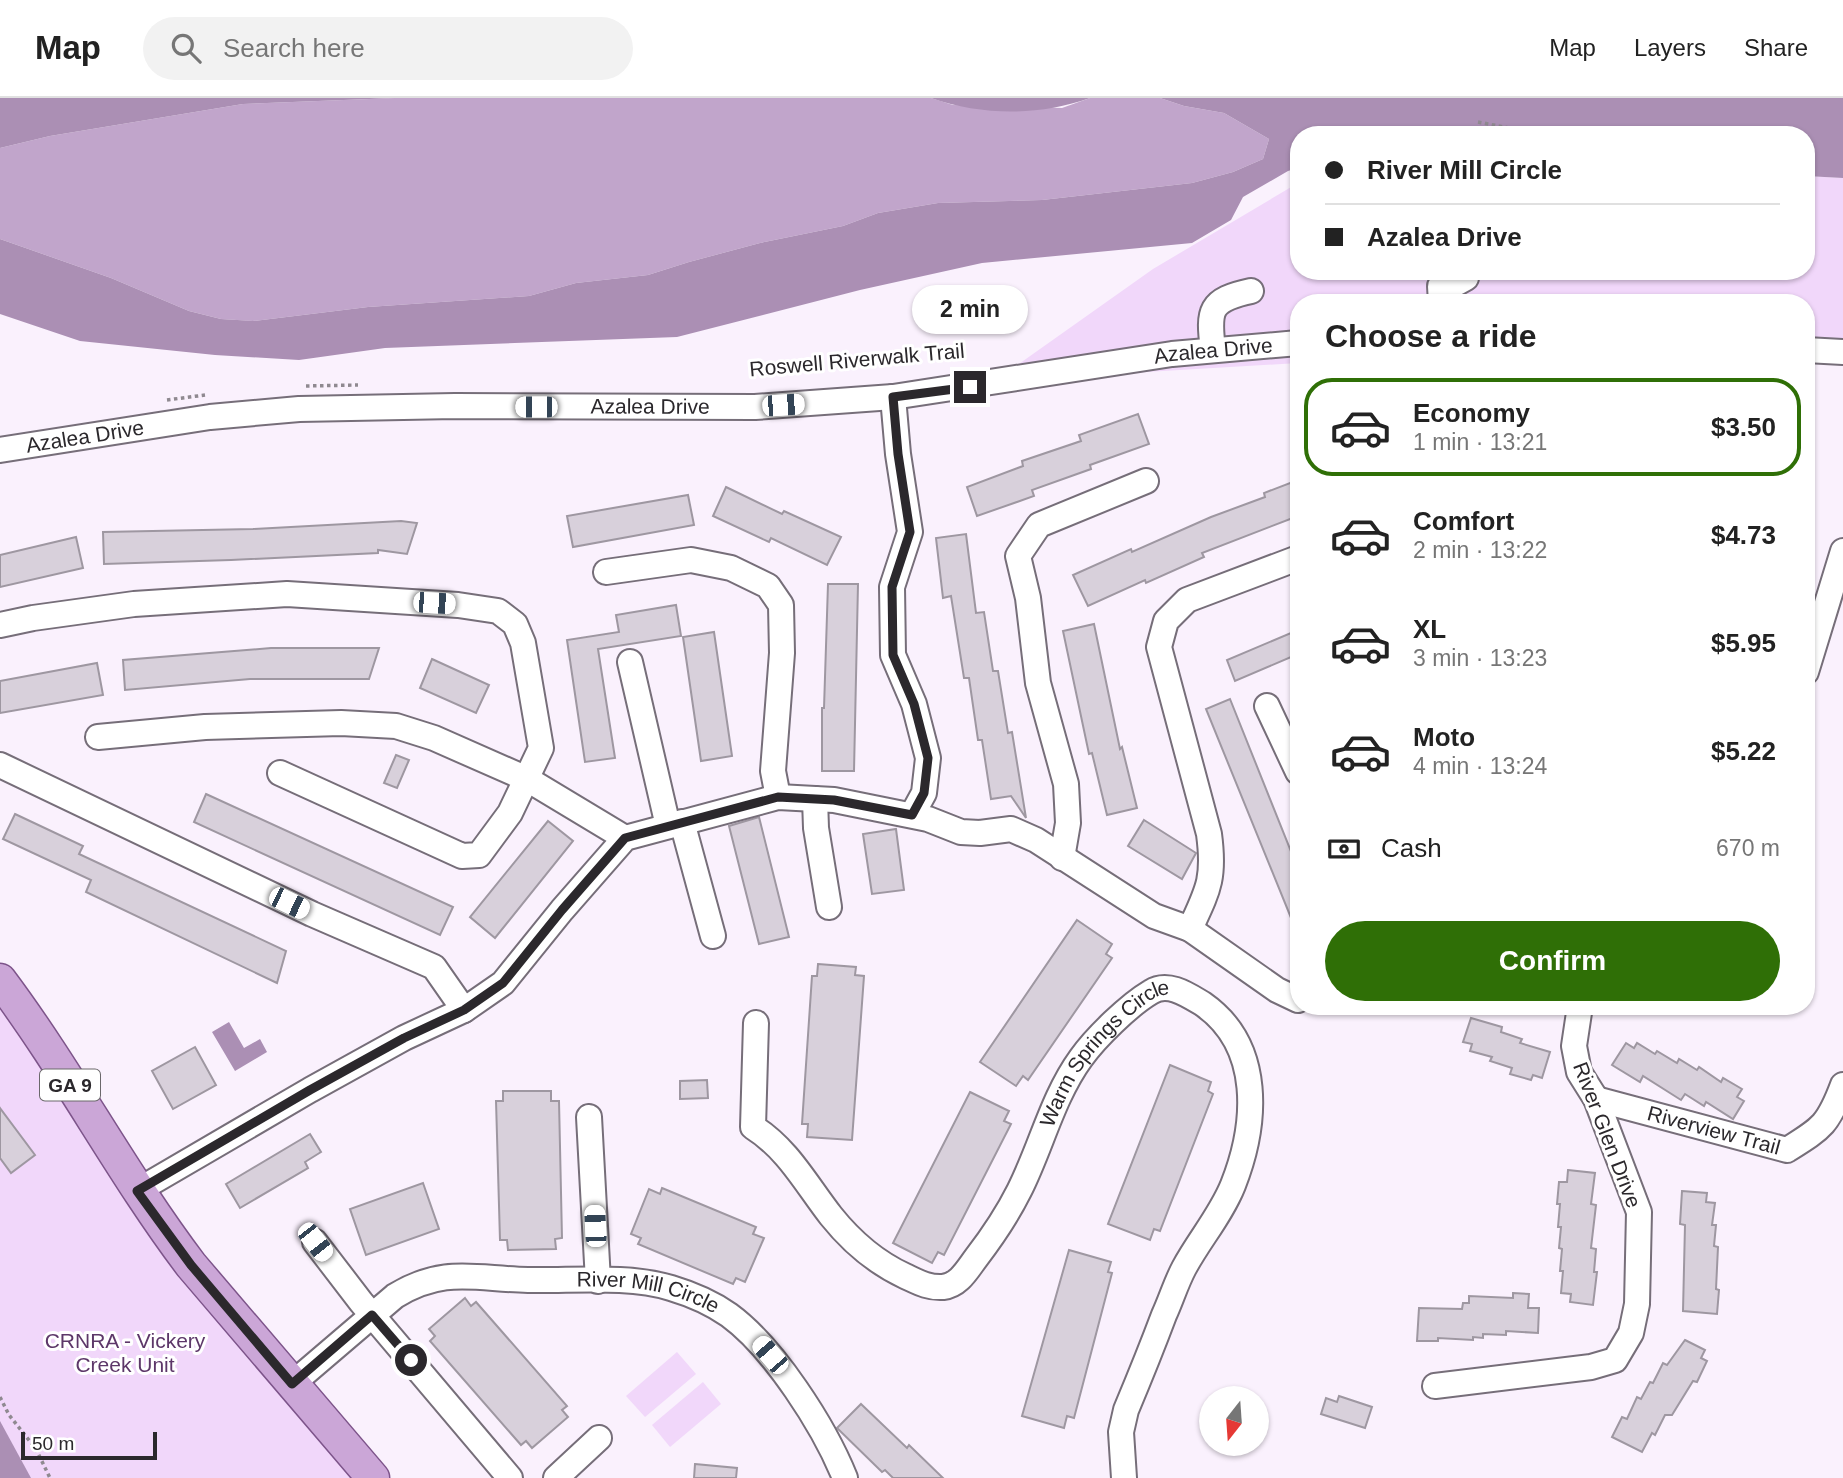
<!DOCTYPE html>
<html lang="en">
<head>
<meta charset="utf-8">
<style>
  :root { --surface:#fff; --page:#f2f2f2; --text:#222; --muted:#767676; --line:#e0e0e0; --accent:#2f6f06 }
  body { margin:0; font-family:Arial,sans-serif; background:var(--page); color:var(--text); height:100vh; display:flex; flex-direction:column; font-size:26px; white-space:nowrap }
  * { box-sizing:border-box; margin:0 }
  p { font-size:23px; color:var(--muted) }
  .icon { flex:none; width:38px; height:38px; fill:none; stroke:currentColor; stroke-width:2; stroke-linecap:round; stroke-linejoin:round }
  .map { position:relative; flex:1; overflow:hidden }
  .side { position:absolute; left:1290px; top:196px; width:525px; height:721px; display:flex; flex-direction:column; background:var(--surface); border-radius:28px; box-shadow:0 2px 5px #0004 }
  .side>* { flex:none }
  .top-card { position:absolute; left:1290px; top:28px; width:525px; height:154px; border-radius:28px; box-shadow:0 2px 5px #0004; display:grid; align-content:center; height:154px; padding:0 35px; background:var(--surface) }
  .needle { width:46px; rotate:197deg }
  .fabs { position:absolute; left:1199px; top:1288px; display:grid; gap:14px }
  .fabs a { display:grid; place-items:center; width:70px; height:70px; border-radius:50%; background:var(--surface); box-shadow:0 2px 5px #0004; font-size:35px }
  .scale { position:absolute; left:21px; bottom:18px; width:136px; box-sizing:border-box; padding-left:7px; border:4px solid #2b282c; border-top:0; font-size:19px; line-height:24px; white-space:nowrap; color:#2b282c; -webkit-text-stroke:5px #fff; paint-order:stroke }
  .end { position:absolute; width:32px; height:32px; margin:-16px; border:9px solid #2b282c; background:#fff; box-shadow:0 0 0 4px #fff }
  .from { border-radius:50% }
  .bubble { position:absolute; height:49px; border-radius:24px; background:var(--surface); box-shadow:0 2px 5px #0004; font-size:23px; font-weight:700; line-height:49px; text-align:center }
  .car { position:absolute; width:21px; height:42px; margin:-21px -10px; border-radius:9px; box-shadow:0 0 5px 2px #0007; background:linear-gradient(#fff 24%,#345 0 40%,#fff 0 76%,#345 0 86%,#fff 0) }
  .top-card b { display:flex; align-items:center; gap:24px; height:66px; font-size:26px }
  .top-card b+b { border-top:2px solid var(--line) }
  .top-card i { width:18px; height:18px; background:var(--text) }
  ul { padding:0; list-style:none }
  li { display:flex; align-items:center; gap:21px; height:98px; margin:0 14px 10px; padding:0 21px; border:4px solid transparent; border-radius:28px }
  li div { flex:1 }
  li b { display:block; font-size:26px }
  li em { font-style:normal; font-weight:700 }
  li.selected { border-color:var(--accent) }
  li>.icon { width:63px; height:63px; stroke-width:1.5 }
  h2 { padding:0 35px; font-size:32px; line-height:84px }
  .pay { display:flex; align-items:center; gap:18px; height:77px; padding:0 35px; font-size:26px }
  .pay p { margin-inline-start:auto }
  .primary-button { display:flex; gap:14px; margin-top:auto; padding:14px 35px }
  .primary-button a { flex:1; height:80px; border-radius:42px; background:var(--accent); color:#fff; font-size:28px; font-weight:700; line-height:80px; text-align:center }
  header { display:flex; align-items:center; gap:42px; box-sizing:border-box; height:98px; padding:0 35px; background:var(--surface); border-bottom:2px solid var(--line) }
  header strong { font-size:33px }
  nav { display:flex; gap:38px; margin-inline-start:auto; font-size:24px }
  .search { width:490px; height:63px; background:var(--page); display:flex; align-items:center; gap:18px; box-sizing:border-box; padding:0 24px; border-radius:38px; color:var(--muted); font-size:26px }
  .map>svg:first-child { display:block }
  .green { fill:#f1d7fa }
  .forest { fill:#c1a5cb }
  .water { fill:#ab8fb4 }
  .building { fill:#d8d0db; stroke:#9e97a1; stroke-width:2 }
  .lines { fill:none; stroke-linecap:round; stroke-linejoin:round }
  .minor-casing { stroke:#766e79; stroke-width:28 }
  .major-casing { stroke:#7d548a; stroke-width:35 }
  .path { stroke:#8f8990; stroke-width:3.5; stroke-dasharray:3.5 3.5; stroke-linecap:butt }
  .minor { stroke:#fff; stroke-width:24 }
  .major { stroke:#cba6d7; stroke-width:32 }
  .route { stroke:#2b282c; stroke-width:9 }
  .labels { text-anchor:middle; stroke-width:6; stroke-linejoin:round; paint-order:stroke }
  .shield { fill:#fff; stroke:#6b686b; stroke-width:2 }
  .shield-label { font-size:19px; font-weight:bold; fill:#2b282c }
  .street-label { font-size:21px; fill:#2b282c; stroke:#fff }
  .park-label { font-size:21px; fill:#5d3769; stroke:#fff }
</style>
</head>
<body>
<header>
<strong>Map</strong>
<div class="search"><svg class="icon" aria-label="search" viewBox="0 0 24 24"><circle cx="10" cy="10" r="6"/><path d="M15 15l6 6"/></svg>Search here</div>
<nav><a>Map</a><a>Layers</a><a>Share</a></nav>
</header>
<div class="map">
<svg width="1843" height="1380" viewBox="0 0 1843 1380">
  <rect width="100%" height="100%" fill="#faf1fd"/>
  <!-- green -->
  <g class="green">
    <path d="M1806,78L1843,80V267L1806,265V205H1298V265L995,283L1153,171L1298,85V173H1806Z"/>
    <path d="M0,901L382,1380H0Z"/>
    <path d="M677,1254L696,1276L645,1319L626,1298Z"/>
    <path d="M703,1284L721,1306L670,1349L652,1327Z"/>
  </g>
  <!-- forest -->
  <path class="forest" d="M395,0H931L953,7L1062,10L1090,0H1160L1184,8L1224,15L1269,41L1263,61L1233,74L1192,85L1042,102L938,105L878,115L843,128L760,145L689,164L648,177L576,185L529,198L368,209L253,223L221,221L189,213L111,180L0,141V50L50,38L243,6Z"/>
  <!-- water -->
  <g class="water">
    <path d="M0,0H395L243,6L50,38L0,50Z"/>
    <path d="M931,0H1090C1039,18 983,18 931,0Z"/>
    <path d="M1160,0H1843V80L1806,78V37H1478L1455,34L1442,37H1298V70L1288,73L1243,99L1231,122L1192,145L982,165L860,192L677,239L385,250L299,262L215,257L80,243L0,216V141L111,180L189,213L221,221L254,223L368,209L529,198L576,185L648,177L689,164L760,145L843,128L878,115L938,105L1042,102L1192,85L1233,74L1263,61L1269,41L1224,15L1184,8Z"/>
    <path d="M229,924L244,950L260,941L267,954L235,973L212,934Z"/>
    <path d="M0,1323L31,1380H0Z"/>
  </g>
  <!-- building -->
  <g class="building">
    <path d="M1138,316L1149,346L1090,367L1091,371L1032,392L1034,398L977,418L967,389L1023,368L1022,363L1081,343L1079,337Z"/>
    <path d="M1298,382V418L1202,455L1204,459L1146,485L1145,482L1088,508L1073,477L1131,451L1132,454L1211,419L1265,399L1264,395Z"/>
    <path d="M726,389L782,416L784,413L841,439L827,467L771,440L769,444L713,418Z"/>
    <path d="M688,397L694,427L573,449L567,418Z"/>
    <path d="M401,423L417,425L407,456L378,452V455L231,462L104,466L103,434L253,431Z"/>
    <path d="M966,436L976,515L984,514L993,573H998L1008,635L1012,634L1026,720L1011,698L991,701L982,642H978L969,580H964L951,498L943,500L936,440Z"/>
    <path d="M76,439L83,470L0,489V457Z"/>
    <path d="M828,486H858L854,673H822V610H824Z"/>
    <path d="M676,507L681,538L598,551L615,660L585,664L567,542L619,534L616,517Z"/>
    <path d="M1094,526L1120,651L1122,649L1137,710L1107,717L1092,655L1089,656L1063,533Z"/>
    <path d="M1298,532V556L1235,583L1227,562Z"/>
    <path d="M714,534L732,658L701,663L683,539Z"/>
    <path d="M271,550H379L369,581H250L125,592L123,562Z"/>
    <path d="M432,561L489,587L476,615L420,590Z"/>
    <path d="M97,565L103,597L0,615V583Z"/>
    <path d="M1230,601L1298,771V837L1206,611Z"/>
    <path d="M396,657L409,662L397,690L384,685Z"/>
    <path d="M206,696L453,809L440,837L194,724Z"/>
    <path d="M15,716L83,748L79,756L286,853L277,885L86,794L91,782L3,741Z"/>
    <path d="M759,719L789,839L759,846L729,728Z"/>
    <path d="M1144,722L1196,755L1182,781L1128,748Z"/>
    <path d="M548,723L573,743L495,840L470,819Z"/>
    <path d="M896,731L904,792L872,796L863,736Z"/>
    <path d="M1077,822L1112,846L1106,856L1112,860L1028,982L1023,978L1016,988L980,964Z"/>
    <path d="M818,866L856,869L855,877L864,878L852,1042L807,1039L808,1026H802L812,878H817Z"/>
    <path d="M1471,920L1502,929L1501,934L1522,941L1520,945L1550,954L1542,980L1533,977L1531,982L1510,976L1512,970L1490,963L1492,959L1470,953L1472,946L1463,944Z"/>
    <path d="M1626,945L1634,950L1637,945L1655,956L1657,953L1677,965L1679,961L1697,972L1699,969L1721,984L1723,980L1742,991L1737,999L1744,1003L1733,1021L1706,1004L1704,1008L1685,996L1681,1002L1643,978L1640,984L1612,967Z"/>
    <path d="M195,949L216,987L173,1011L152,973Z"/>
    <path d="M1170,967L1211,984L1208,993L1213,996L1160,1133L1154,1131L1150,1142L1108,1126Z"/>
    <path d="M707,982L708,1000L680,1001V983Z"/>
    <path d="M503,993H551V1003H559L562,1140L555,1141L556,1151L508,1152L507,1142H500L496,1003H503Z"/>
    <path d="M970,994L1009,1013L1004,1023L1011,1026L944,1157L938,1154L932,1165L893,1145Z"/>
    <path d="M0,1010L35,1057L11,1075L0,1060Z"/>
    <path d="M310,1036L321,1054L305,1064L308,1070L240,1110L226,1086Z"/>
    <path d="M1568,1072L1595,1075L1591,1106L1596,1107L1591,1150L1596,1151L1594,1174H1597L1593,1207L1570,1204L1571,1196L1561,1195L1563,1173H1560L1562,1151L1559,1150L1561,1129H1558L1560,1106H1557L1559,1084H1567Z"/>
    <path d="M423,1085L439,1131L366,1157L350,1111Z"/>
    <path d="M662,1090L756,1129L753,1136L764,1140L745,1184L736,1180L733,1186L638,1146L641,1140L631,1136L649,1091L660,1096Z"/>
    <path d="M1682,1093L1707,1095L1706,1104L1715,1105L1712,1127H1716L1714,1148L1718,1149L1716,1191L1719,1192L1717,1216L1683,1213L1685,1127L1680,1126Z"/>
    <path d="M1069,1152L1111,1164L1108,1174L1112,1175L1074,1320L1067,1318L1064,1330L1022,1318Z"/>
    <path d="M1513,1195L1529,1196L1528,1210H1539L1538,1235L1506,1233V1237L1483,1236V1240L1473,1239V1242L1438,1240V1243H1417L1419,1210L1462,1211L1463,1205H1469V1198L1513,1200Z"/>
    <path d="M465,1200L471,1208L476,1204L567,1308L562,1312L568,1319L532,1350L526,1343L521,1347L430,1243L435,1238L429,1231Z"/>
    <path d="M1685,1242L1705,1252L1701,1260L1707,1263L1697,1284L1693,1283L1672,1317H1665L1655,1337L1652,1335L1642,1354L1612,1339L1622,1319L1627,1321L1637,1299L1641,1301L1650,1284L1653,1285L1663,1265L1667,1267Z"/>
    <path d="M1339,1298L1372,1309L1365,1330L1321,1316L1326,1300L1337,1304Z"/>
    <path d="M861,1306L907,1350L909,1347L943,1380H893L885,1372L882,1374L837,1330Z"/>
    <path d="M695,1366L737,1370L736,1380H694Z"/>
  </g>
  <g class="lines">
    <!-- minor casing -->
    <g class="minor-casing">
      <g id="minor">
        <path d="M1441,205L1440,188L1457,185L1466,180"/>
        <path d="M1213,252C1208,212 1209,202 1251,193"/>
        <path d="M1806,252L1843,254"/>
        <path d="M893,299L898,356L910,434L892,489L893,557L914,606L928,660L924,695L912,717"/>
        <path id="s1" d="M0,352L210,319L299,311L455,308L755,309L893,299L1172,256L1298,245"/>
        <path d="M606,474L691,462L731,470L768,488L781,507L782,555L773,673L778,699"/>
        <path d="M0,527L33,520L134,506L287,496L458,507L498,513L515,526L523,545L541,650L510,715L479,757L462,758L280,675"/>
        <path d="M630,564L668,728"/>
        <path d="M1806,574L1843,453"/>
        <path d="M1267,608L1298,674"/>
        <path d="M98,639L205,629L341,625L396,628L434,640L527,681L625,740"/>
        <path d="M0,667L312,816L434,869L464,912"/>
        <path d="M815,701L816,730L829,809"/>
        <path d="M682,724L713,838"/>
        <path d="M1062,760L1068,725L1066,686L1038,585L1028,500L1018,458L1039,427L1146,383"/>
        <path d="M1190,831C1208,792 1215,781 1209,736L1159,549L1166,523L1187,502L1298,460"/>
        <path id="s2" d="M756,925L753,1029C788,1051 806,1086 831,1118C851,1143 877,1165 905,1178C918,1184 928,1190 943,1189C959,1187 967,1172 976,1160C992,1139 1007,1117 1019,1093C1041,1050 1052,1000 1081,960C1096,939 1129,907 1151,894C1168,883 1188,897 1203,906C1263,948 1257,1026 1233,1087C1221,1117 1199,1142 1184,1170C1176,1185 1171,1202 1164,1217C1152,1249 1139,1281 1126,1312L1121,1334L1124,1380"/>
        <path id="s3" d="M1596,1001L1787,1052C1822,1030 1828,1027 1843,987"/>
        <path d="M589,1019L598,1183"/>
        <path d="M137,1093L310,992L404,940L464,912L503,885L562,812L625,740L778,699L834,702L928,721L961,734L980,735L1011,731L1036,742L1154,818L1190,831L1277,892L1298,902"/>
        <path d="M315,1144L361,1204L510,1380"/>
        <path id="s4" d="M292,1286L395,1198C444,1168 475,1181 528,1182C573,1183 628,1177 671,1190C691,1196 712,1205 729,1217C774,1250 824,1328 845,1380"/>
        <path d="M1435,1288L1591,1269L1615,1262L1631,1235L1637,1206L1639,1114L1596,1001L1579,974L1574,948L1580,908"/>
        <path d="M556,1380L599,1340"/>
      </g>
    </g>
    <!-- major casing -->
    <g class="major-casing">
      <path id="major" d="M0,882C69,974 122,1076 191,1167L373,1380"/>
    </g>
    <!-- path -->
    <g class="path">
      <path d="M1478,24L1546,37"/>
      <path d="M306,288L358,287"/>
      <path d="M167,302L205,297"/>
      <path d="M0,1299L9,1317L36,1351L50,1380"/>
    </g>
    <!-- minor -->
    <use href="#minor" class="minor"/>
    <!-- major -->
    <use href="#major" class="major"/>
  </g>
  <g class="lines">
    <!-- route -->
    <path class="route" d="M411,1262L372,1217L292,1286L191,1167L137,1093L310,992L404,940L464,912L503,885L562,812L625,740L778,699L834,702L912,717L924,695L928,660L914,606L893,557L892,489L910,434L898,356L893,299L970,289"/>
  </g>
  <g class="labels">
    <!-- shield labels -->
    <rect class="shield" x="40" y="971.5" width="60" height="31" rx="5"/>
    <g class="shield-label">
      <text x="70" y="994">GA 9</text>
    </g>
    <!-- street labels -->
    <g class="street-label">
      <text dy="7" stroke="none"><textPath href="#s1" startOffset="1220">Azalea Drive</textPath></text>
      <text transform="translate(857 262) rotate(-5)" y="7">Roswell Riverwalk Trail</text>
      <text dy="7" stroke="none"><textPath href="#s1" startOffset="653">Azalea Drive</textPath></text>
      <text dy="7" stroke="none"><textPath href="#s1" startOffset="86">Azalea Drive</textPath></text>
      <text dy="7" stroke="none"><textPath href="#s2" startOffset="651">Warm Springs Circle</textPath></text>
      <text dy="7" stroke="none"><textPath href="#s3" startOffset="122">Riverview Trail</textPath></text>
      <text transform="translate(1607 1037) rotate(69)" y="7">River Glen Drive</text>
      <text dy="7" stroke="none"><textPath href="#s4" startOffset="394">River Mill Circle</textPath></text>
    </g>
    <!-- park labels -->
    <g class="park-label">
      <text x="125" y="1250">CRNRA - Vickery<tspan x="125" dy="24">Creek Unit</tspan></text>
    </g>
  </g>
</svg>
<div class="fabs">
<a><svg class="needle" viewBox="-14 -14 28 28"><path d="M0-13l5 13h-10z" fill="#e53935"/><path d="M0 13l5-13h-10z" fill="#767676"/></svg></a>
</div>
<div class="scale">50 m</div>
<i class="end from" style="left:411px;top:1262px"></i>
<i class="end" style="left:970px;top:289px"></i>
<div class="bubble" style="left:912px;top:187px;width:116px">2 min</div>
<i class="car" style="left:783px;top:307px;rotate:86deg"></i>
<i class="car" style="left:536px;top:309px;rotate:270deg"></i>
<i class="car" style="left:434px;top:505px;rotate:93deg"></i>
<i class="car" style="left:289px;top:805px;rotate:116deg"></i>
<i class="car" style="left:595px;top:1128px;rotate:357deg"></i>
<i class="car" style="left:315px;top:1144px;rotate:142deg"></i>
<i class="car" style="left:770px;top:1257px;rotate:319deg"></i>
<div class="top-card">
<b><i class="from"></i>River Mill Circle</b>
<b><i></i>Azalea Drive</b>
</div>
<section class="side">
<h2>Choose a ride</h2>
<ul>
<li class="selected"><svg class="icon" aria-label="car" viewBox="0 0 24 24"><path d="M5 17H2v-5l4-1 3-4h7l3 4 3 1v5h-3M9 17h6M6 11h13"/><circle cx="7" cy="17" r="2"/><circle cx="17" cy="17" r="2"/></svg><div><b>Economy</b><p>1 min · 13:21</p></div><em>$3.50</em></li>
<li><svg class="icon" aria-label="car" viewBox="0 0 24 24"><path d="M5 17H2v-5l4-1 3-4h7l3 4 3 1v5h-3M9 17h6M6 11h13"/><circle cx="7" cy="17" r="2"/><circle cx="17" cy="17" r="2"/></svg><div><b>Comfort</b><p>2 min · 13:22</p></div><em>$4.73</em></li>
<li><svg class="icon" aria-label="car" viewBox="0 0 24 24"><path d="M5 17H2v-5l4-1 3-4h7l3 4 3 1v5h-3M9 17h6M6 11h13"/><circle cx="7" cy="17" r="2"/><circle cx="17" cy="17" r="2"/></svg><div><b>XL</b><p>3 min · 13:23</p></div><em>$5.95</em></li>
<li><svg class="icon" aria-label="car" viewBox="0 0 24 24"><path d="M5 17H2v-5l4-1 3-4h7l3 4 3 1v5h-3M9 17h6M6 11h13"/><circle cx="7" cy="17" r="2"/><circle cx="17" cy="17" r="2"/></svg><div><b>Moto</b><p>4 min · 13:24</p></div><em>$5.22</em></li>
</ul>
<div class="pay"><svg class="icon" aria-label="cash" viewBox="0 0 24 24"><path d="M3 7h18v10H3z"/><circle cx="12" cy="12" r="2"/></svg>Cash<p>670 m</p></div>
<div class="primary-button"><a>Confirm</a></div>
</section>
</div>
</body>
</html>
